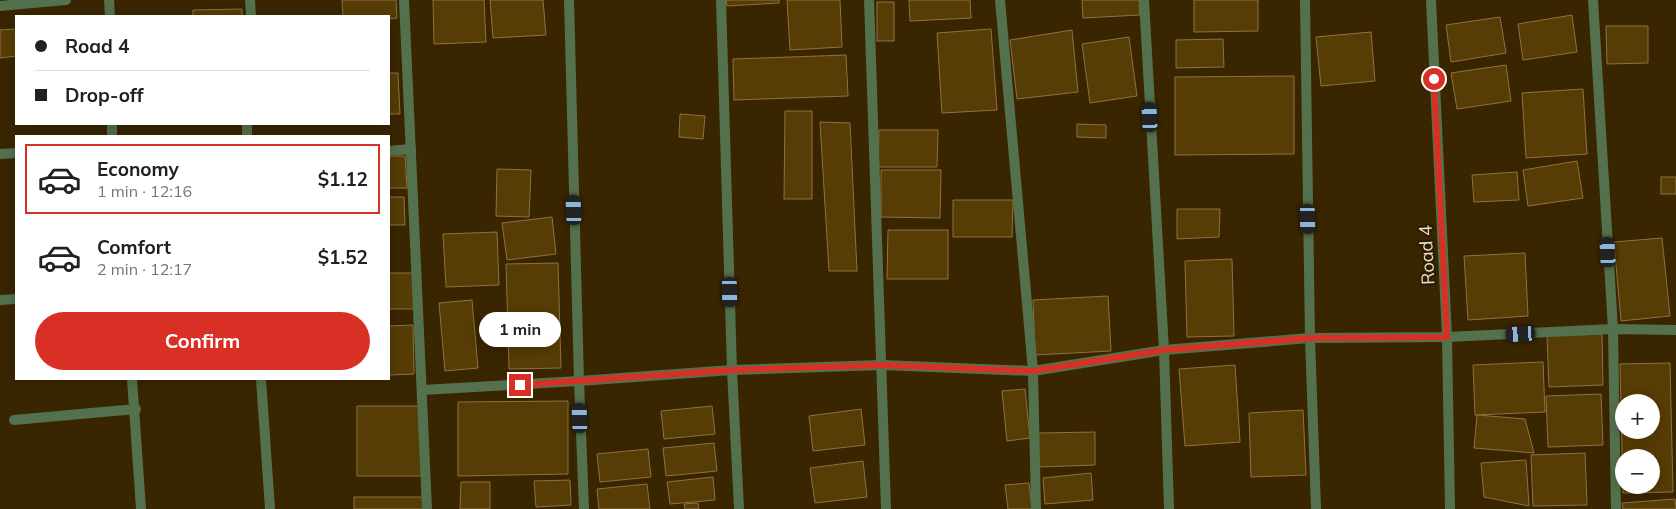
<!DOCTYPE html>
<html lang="en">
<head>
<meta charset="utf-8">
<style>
  :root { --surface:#fff; --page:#f2f2f2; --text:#202124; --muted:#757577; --line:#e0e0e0; --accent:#d93025 }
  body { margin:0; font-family:Mulish,sans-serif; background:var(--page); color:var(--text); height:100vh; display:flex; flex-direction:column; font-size:19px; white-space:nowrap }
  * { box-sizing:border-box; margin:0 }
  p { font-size:16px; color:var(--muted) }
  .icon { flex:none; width:28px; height:28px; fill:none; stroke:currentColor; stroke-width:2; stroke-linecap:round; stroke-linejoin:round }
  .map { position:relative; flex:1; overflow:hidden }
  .drawer { position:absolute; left:15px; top:135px; width:375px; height:245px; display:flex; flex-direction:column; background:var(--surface); border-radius:0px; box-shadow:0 2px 12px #0003 }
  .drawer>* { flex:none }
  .banner { position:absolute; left:15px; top:15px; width:375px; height:110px; border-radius:0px; box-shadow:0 2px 12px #0003; display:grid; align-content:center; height:110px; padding:0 20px; background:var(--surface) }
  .tools { position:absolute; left:1615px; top:394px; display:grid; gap:10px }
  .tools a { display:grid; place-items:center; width:45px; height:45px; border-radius:50%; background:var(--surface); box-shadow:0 2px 12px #0003; font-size:25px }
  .end { position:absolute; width:22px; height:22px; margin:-11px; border:6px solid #d93025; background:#fff; box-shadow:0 0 0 2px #fff }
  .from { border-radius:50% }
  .bubble { position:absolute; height:35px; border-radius:18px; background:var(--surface); box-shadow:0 2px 12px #0003; font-size:16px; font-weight:700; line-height:35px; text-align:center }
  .car { position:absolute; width:15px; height:30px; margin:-15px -8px; border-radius:6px; box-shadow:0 0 4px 1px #0007; background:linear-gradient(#222 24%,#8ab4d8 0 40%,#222 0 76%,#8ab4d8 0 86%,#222 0) }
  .banner b { display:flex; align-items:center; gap:18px; height:48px; font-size:19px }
  .banner b+b { border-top:1px solid var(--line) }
  .banner i { width:12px; height:12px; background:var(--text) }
  ul { padding:9px 0 0; list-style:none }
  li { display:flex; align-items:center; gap:15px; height:70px; margin:0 10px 8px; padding:0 10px; border:2px solid transparent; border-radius:0px }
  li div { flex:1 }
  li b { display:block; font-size:19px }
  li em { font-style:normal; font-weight:700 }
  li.selected { border-color:var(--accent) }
  li>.icon { width:45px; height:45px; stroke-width:1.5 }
  .primary-button { display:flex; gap:10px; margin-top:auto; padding:10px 20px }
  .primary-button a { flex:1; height:58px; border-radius:30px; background:var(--accent); color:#fff; font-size:20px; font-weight:700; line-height:58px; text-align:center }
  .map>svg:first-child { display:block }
  .building { fill:#563c05; stroke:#8e7242; fill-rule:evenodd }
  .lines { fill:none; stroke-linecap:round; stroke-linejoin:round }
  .street { stroke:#54714d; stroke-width:10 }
  .route { stroke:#d93025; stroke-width:6 }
  .labels { text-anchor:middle; stroke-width:4.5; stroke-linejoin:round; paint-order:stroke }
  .street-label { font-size:18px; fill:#ecddc4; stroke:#2b1d04 }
</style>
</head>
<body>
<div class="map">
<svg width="1676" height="509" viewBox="0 0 1676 509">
  <rect width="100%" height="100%" fill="#392500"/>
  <!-- building -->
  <g class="building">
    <path d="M342,0H396L397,18L389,19V16H343Z"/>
    <path d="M433,0H484L486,42L434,44Z"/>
    <path d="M490,0H543L546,35L493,38Z"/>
    <path d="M726,0H779V3L727,6Z"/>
    <path d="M787,0H840L842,47L790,50Z"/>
    <path d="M909,0H970L971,18L910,21Z"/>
    <path d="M1082,0H1139L1140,15L1083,18Z"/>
    <path d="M1194,0H1258V31L1194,32Z"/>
    <rect x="877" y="2" width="17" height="39"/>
    <path d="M242,9V16H193V10Z"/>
    <path d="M1572,15L1577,52L1523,60L1518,24Z"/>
    <path d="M1500,17L1506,53L1451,62L1446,25Z"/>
    <path d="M1606,26H1648V63L1607,64Z"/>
    <path d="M16,29V56L0,58V30Z"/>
    <path d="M991,29L997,110L942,113L937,33Z"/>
    <path d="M1072,30L1078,92L1017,99L1010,40Z"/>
    <path d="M1371,32L1375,81L1321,86L1316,37Z"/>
    <path d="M1129,37L1137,96L1090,103L1082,44Z"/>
    <path d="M1223,39L1224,67L1176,68V40Z"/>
    <path d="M846,55L848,96L734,100L733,59Z"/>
    <path d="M1506,65L1511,101L1457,109L1451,73Z"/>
    <path d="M389,73H398L400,114H389Z"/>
    <path d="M1294,76V154L1175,155V77Z"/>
    <path d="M1583,89L1587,154L1526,158L1522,93Z"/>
    <path d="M785,111H812V199H784Z"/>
    <path d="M680,114L705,116L703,139L679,137Z"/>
    <path d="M820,122L850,123L857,271H829Z"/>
    <path d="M1077,124L1106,125V138L1077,137Z"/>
    <path d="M879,130H938L937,167H878Z"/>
    <path d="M389,156H405L407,188H389Z"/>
    <path d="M1577,161L1583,198L1528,206L1523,170Z"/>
    <path d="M497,169L531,170L529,217L496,216Z"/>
    <path d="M881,170H941L940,218L881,217Z"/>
    <path d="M1517,172L1519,200L1474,202L1472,175Z"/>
    <rect x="1661" y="177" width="15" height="17"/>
    <path d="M389,197H404L405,225H389Z"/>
    <path d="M953,200H1013L1012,237H953Z"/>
    <path d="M1177,209H1220L1219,237L1177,239Z"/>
    <path d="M552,217L556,254L507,260L502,223Z"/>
    <path d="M888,230H948V279H887Z"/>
    <path d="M497,232L499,285L446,287L443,234Z"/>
    <path d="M1662,238L1670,316L1621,321L1614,242Z"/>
    <path d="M1525,253L1528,316L1468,320L1464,256Z"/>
    <path d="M1232,259L1234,336L1187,337L1185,261Z"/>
    <path d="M558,263L561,368L509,369L506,264Z"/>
    <path d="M389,273H416L417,309H389Z"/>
    <path d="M1108,296L1111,351L1035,355L1033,300Z"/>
    <path d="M472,300L478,368L445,371L439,303Z"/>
    <path d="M413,325L414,374L389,375V326Z"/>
    <path d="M1602,334L1603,385L1549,387L1547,336Z"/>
    <path d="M1543,362L1545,412L1475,415L1473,365Z"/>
    <path d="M1670,363L1673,492L1623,493L1620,364ZM1624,402H1651V430H1624ZM1624,458H1651V485H1624Z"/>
    <path d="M1235,365L1240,442L1185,446L1179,369Z"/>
    <path d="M1025,389L1030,438L1007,441L1002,391Z"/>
    <path d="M1601,394L1603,445L1548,447L1546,396Z"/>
    <path d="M568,401V474L458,476V402Z"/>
    <path d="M357,406H426L425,476H357Z"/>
    <path d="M712,406L715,434L664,439L661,411Z"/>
    <path d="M861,409L865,445L813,451L809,416Z"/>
    <path d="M1303,410L1306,475L1251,477L1249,413Z"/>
    <path d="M1477,415L1525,419L1534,453L1474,448Z"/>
    <path d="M1095,432V465L1039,467L1038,433Z"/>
    <path d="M714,443L717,471L666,476L663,448Z"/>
    <path d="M648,449L651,477L600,482L597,454Z"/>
    <path d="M1585,453L1587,505L1533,506L1531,455Z"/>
    <path d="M1526,460L1529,506L1484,497L1481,463Z"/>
    <path d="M863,461L867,497L815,503L810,468Z"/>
    <path d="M1091,473L1093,500L1045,504L1043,478Z"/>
    <path d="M713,477L715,500L670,504L667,482Z"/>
    <path d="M570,480L571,505L536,507L534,481Z"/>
    <path d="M461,482H490V509H460Z"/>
    <path d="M1029,483L1032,509H1008L1005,485Z"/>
    <path d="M647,484L650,509H599L597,489Z"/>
    <rect x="354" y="497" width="69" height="12"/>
    <path d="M1675,499L1676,509H1623L1622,503Z"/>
    <path d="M698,503L699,509H685L684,504Z"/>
  </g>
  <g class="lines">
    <!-- street -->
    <g class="street">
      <path d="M109,0L110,16"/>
      <path d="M250,0L251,16"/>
      <path d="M404,0L427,509"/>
      <path d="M569,0L579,381L584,509"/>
      <path d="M721,0L732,370L739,509"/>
      <path d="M869,0L886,509"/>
      <path d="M1000,0L1033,371L1036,509"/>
      <path d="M1144,0L1164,350L1169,509"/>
      <path d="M1305,0L1310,338L1316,509"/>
      <path d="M1431,0L1447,337L1450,509"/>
      <path d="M1593,0L1613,329L1616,509"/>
      <path d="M0,6L66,0"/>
      <path d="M112,124V136"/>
      <path d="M247,136V124"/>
      <path d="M389,151L411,149"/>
      <path d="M0,154L16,153"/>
      <path d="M0,300L16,299"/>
      <path d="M132,379L141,509"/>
      <path d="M261,379L270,509"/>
      <path d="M422,390L579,381L732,370L882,365L1033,371L1164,350L1310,338L1447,337L1613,329L1676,330"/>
      <path d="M14,420L136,409"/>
    </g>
  </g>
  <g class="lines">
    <!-- route -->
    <path class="route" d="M520,385L732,370L882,365L1033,371L1164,350L1310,338L1447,337L1434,79"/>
  </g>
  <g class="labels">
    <!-- street labels -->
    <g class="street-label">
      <text transform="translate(1427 255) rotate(-93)" y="6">Road 4</text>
    </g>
  </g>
</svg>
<div class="tools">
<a>+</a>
<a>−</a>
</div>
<i class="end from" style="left:1434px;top:79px"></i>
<i class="end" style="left:520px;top:385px"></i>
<div class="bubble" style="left:479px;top:312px;width:82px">1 min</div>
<i class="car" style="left:1150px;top:117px;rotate:357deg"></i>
<i class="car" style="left:574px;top:210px;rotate:358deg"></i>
<i class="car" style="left:1308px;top:219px;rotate:179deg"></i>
<i class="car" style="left:1608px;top:252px;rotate:357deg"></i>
<i class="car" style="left:730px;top:292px;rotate:179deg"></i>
<i class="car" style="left:1521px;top:334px;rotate:267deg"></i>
<i class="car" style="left:580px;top:418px;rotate:358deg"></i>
<div class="banner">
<b><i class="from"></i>Road 4</b>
<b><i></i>Drop-off</b>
</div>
<section class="drawer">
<ul>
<li class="selected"><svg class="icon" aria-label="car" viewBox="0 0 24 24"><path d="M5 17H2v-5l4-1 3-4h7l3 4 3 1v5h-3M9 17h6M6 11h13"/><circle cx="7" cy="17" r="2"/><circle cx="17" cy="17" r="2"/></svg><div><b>Economy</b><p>1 min · 12:16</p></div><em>$1.12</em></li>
<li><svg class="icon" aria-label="car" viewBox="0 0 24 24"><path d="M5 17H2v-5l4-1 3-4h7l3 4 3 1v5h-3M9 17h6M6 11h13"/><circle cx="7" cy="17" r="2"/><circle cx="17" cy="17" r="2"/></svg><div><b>Comfort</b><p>2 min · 12:17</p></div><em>$1.52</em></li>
</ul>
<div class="primary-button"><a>Confirm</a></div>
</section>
</div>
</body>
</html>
